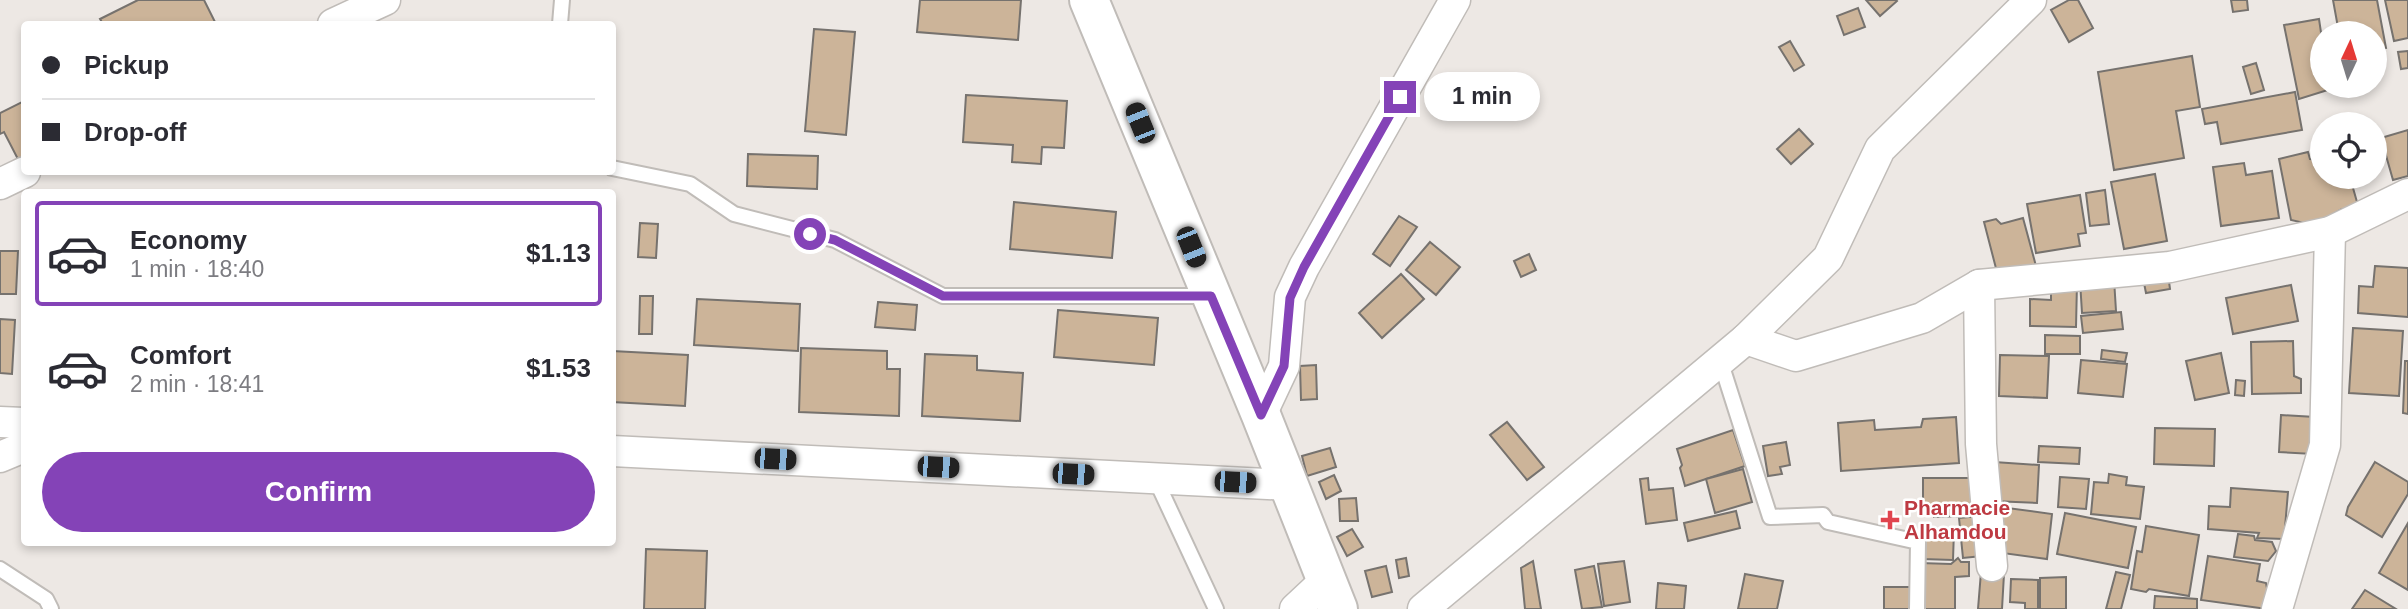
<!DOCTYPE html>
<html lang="en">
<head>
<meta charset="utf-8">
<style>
  :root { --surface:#fff; --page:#f7f7f7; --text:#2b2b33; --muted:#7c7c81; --line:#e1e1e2; --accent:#8443b7 }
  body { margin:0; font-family:Arial,sans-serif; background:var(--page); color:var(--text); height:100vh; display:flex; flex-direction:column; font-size:26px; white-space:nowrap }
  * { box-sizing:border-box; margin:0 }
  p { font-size:23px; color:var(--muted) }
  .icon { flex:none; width:38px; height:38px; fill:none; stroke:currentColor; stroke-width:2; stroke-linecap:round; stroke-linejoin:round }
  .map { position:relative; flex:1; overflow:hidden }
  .drawer { position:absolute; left:21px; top:189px; width:595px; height:357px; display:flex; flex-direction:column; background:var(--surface); border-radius:7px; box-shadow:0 4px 10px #0003 }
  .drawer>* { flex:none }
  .guide { position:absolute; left:21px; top:21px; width:595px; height:154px; border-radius:7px; box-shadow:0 4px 10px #0003; display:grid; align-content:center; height:154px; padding:0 21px; background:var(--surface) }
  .needle { width:46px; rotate:4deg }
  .buttons { position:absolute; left:2310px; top:21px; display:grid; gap:14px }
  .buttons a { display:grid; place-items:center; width:77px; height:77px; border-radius:50%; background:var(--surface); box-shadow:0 4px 10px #0003; font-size:35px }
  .end { position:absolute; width:32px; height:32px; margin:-16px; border:9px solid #8443b7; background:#fff; box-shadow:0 0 0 4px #fff }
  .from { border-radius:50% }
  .bubble { position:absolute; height:49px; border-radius:24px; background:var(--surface); box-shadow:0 4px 10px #0003; font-size:23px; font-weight:600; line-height:49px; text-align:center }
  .car { position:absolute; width:21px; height:42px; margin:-21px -10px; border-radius:9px; box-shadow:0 0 5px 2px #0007; background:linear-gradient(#222 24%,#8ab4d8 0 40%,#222 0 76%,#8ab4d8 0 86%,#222 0) }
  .guide b { display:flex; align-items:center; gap:24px; height:66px; font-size:26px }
  .guide b+b { border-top:2px solid var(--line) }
  .guide i { width:18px; height:18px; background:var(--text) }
  ul { padding:12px 0 0; list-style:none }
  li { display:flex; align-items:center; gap:21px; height:105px; margin:0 14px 10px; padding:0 7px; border:4px solid transparent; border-radius:7px }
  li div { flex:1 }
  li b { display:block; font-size:26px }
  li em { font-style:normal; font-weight:600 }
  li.selected { border-color:var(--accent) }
  li>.icon { width:63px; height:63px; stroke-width:1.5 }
  .button { display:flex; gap:14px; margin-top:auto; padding:14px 21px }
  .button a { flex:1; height:80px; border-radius:42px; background:var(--accent); color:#fff; font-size:28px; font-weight:600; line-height:80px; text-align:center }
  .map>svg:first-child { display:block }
  .building { fill:#ccb499; stroke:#76726e; stroke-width:2 }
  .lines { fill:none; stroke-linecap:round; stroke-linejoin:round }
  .lane-casing { stroke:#c0bcb8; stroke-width:18 }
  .street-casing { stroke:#c0bcb8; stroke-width:33 }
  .secondary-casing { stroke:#c0bcb8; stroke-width:42 }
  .lane { stroke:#fff; stroke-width:14 }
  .street { stroke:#fff; stroke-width:30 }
  .secondary { stroke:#fff; stroke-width:38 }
  .route { stroke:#8443b7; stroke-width:9 }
  .health-dot { fill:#e0444e; stroke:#fff; stroke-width:2.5 }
  .labels { text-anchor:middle; stroke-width:5; stroke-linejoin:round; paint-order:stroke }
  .health-label { font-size:21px; font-weight:bold; fill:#be3a42; stroke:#fff; text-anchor:start }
</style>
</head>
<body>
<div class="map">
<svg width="2408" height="609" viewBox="0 0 2408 609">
  <rect width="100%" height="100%" fill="#ede8e4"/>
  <!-- building -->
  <g class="building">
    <path d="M138,0H204L216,24H103L100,19Z"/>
    <path d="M920,0H1021L1018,40L917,32Z"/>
    <path d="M1866,0H1896L1897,1L1880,16Z"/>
    <path d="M2069,0H2078L2093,28L2069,42L2051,10Z"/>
    <path d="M2231,0H2247L2248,10L2233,12Z"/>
    <path d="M2333,0H2377L2386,48L2375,50V33H2339Z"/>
    <path d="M2385,0H2408V38L2394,41Z"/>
    <path d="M1858,8L1865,27L1844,35L1837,16Z"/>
    <path d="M2319,19L2322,39V86H2331V89L2299,99L2284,25Z"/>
    <path d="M814,29L855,32L846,135L805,131Z"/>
    <path d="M1790,41L1804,65L1794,71L1779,47Z"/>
    <path d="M2408,51V68L2401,69L2398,52Z"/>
    <path d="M2192,56L2200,107L2176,111L2184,158L2114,170L2098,72Z"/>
    <path d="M2256,63L2264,90L2251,94L2243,67Z"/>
    <path d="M2295,92L2302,130L2221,144L2217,122L2205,124L2202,109Z"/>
    <path d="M966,95L1067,101L1064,148L1042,147L1041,164L1012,162L1013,145L963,142Z"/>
    <path d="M24,101V163L21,165L4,132L0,134V113Z"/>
    <path d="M1799,129L1813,144L1791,164L1777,149Z"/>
    <path d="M2408,130V176L2393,180L2381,138Z"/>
    <path d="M2308,152L2310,159L2320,160L2322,163V177H2344L2353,188L2359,209H2342L2313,225L2291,220L2279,159Z"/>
    <path d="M748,154L818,156L817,189L747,186Z"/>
    <path d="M2244,163L2246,175L2272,171L2279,218L2221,226L2213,167Z"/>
    <path d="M2155,174L2167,241L2124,249L2111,182Z"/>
    <path d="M2105,190L2109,224L2090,226L2086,193Z"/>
    <path d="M2080,195L2086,233L2078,234L2080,246L2036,253L2027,204Z"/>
    <path d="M1014,202L1116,212L1112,258L1010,249Z"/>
    <path d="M1399,216L1417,227L1390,266L1373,254Z"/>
    <path d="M2023,218L2036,266L1998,276L1984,222L1996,219L2001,224Z"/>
    <path d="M640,223L658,224L656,258L638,257Z"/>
    <path d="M1430,242L1460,267L1436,295L1406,270Z"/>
    <path d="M0,251H18L16,294H0Z"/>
    <path d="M1529,254L1536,270L1521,277L1514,261Z"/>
    <path d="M2375,266L2408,268V317L2358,313L2359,286L2373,287Z"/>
    <path d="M1401,274L1424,299L1382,338L1359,313Z"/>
    <path d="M2168,274L2170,289L2146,293L2143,278Z"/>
    <path d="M2114,279L2116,311L2082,313L2080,281Z"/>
    <path d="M2051,282L2077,283L2076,327L2030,326V299L2051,300Z"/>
    <path d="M2291,285L2298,321L2233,334L2226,298Z"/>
    <path d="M640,296H653L652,334H639Z"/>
    <path d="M697,299L800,304L798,351L694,345Z"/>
    <path d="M878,302L917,305L915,330L875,327Z"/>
    <path d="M1058,310L1158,318L1154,365L1054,357Z"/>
    <path d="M2121,312L2123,329L2083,333L2081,316Z"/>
    <path d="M0,319L15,320L12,374L0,373Z"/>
    <path d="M2353,328L2403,331L2399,396L2349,393Z"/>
    <path d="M2045,335L2080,336V354H2045Z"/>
    <path d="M2293,341L2294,376L2301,379V393L2252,394L2251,342Z"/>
    <path d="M801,348L887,351V369H900L899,416L799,412Z"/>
    <path d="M2102,350L2127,353L2125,362L2101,359Z"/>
    <path d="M612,351L688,355L685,406L612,402Z"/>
    <path d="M2221,353L2229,393L2195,400L2186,361Z"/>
    <path d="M925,354L977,356V370L1023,373L1020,421L922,416Z"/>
    <path d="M2000,355L2049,356L2047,398L1999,396Z"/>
    <path d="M2081,360L2127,364L2123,397L2078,393Z"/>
    <path d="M2405,361H2408V414L2403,413Z"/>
    <path d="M1316,365L1317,399L1301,400L1300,366Z"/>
    <path d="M2236,380L2245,381L2244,396L2235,395Z"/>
    <path d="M2281,415L2315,417L2313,454L2279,452Z"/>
    <path d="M1956,417L1959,463L1841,471L1838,423L1874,420L1875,430L1921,427L1923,419Z"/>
    <path d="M1507,422L1544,467L1527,480L1490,435Z"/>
    <path d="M2155,428L2215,429L2214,466L2154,464Z"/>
    <path d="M1733,430L1745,466L1685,486L1680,468L1682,465L1677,449Z"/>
    <path d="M1786,442L1790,465L1780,467L1782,474L1768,476L1763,446Z"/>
    <path d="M2039,446L2080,448L2079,464L2038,462Z"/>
    <path d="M1330,448L1336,467L1307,476L1302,456Z"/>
    <path d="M1994,462L2039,465L2037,503L1992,501Z"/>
    <path d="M2375,462L2408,482V494L2382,537L2346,515L2348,507Z"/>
    <path d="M1743,469L1752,502L1715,513L1706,479Z"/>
    <path d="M2109,474L2127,477L2126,485L2144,487L2140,519L2091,514L2094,482L2108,483Z"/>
    <path d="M1334,475L1341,491L1326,499L1319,482Z"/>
    <path d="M2060,477L2089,479L2086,509L2058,507Z"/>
    <path d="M1648,478L1649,490L1673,488L1677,520L1646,524L1640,479Z"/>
    <path d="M1923,478H1974V513L1969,510L1966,516L1934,517V508L1923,507Z"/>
    <path d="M2231,488L2288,492L2284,539L2257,538L2259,533L2208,529L2209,506L2230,507Z"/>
    <path d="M1356,498L1358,521H1340L1339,499Z"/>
    <path d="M2000,507L2052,514L2047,559L1995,552Z"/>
    <path d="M1736,511L1740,528L1688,541L1684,523Z"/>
    <path d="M2065,513L2136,527L2128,568L2057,554Z"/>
    <path d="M1979,516L1982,556L1963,558L1959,518Z"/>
    <path d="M2408,523V590L2379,573Z"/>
    <path d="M2146,526L2199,535L2189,596L2149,589L2146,592L2131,589L2137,551L2142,552Z"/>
    <path d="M1352,529L1363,547L1347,556L1337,537Z"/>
    <path d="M1923,529L1954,530L1953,560L1922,559Z"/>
    <path d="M2238,534L2254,536L2255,540L2272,542L2276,551L2268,561L2234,557Z"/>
    <path d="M646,549L707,551L705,609H644Z"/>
    <path d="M2208,556L2260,564L2257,581L2266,583L2270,604L2267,609L2201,600Z"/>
    <path d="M1406,558L1409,576L1399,578L1396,560Z"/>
    <path d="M1958,558L1961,562H1969V576L1955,577V609H1919L1920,563L1951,564Z"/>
    <path d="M1533,561L1541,609H1525L1521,568Z"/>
    <path d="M1624,561L1630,602L1604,606L1598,564Z"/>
    <path d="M1386,566L1392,592L1372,597L1365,571Z"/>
    <path d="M1594,566L1602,607L1582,609L1575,570Z"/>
    <path d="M1981,572L2004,574L2002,609H1978Z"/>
    <path d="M2116,572L2130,575L2121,609H2106Z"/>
    <path d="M1745,574L1783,581L1777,609H1738Z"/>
    <path d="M2066,577V609H2040V578Z"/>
    <path d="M2011,579L2038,580V609H2025V603L2010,602Z"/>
    <path d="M1658,583L1686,586L1684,609H1656Z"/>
    <path d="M1884,587H1916L1915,609H1884Z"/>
    <path d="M2365,590L2396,609H2352Z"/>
    <path d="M2155,596L2197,599V609H2154Z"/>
  </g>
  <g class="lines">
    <!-- lane casing -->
    <g class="lane-casing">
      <g id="lane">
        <path d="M560,24L562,0"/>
        <path d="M612,168L690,184L734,214L835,240L943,296H1210"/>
        <path d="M1720,360L1770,517L1823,515L1828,522L1918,542L1917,609"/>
        <path d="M1155,478L1216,609"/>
        <path d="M0,569L46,599L51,609"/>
      </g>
    </g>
    <!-- street casing -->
    <g class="street-casing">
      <g id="street">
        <path d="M333,24L385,0"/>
        <path d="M0,184L25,172"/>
        <path d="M1979,285L1981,444L1992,566"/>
        <path d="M1746,339L1796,356L1922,318L1979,285L2170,267L2330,232L2408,194"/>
        <path d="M1261,415L1284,366L1290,297L1304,267L1455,0"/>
        <path d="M0,422L24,423"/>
        <path d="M612,451L1288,485"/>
        <path d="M0,457L24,447"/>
        <path d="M1295,609L1326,580"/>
        <path d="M1423,609L1746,339L1828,258L1880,149L2031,0"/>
        <path d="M2277,609L2325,445L2330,232"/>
      </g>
    </g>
    <!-- secondary casing -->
    <g class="secondary-casing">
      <path id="secondary" d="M1089,0L1261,415L1338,609"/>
    </g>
    <!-- lane -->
    <use href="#lane" class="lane"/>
    <!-- street -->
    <use href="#street" class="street"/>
    <!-- secondary -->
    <use href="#secondary" class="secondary"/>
  </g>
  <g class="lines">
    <!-- route -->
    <path class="route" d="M810,234L835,240L943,296H1211L1261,415L1284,366L1290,298L1304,267L1400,97"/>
  </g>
  <!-- markers -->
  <path class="health-dot" d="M1886.5 509.5h7v7h7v7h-7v7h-7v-7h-7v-7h7z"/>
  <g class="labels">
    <!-- health labels -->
    <g class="health-label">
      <text x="1904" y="515">Pharmacie<tspan x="1904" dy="24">Alhamdou</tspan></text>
    </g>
  </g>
</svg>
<div class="buttons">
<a><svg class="needle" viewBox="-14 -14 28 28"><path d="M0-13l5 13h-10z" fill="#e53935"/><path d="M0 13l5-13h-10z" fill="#7c7c81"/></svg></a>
<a><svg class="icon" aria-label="locate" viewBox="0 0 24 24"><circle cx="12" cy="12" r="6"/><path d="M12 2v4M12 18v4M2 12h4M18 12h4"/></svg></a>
</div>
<i class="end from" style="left:810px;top:234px"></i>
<i class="end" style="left:1400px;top:97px"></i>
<div class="bubble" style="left:1424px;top:72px;width:116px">1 min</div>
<i class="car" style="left:1140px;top:123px;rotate:338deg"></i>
<i class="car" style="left:1191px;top:247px;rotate:158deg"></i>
<i class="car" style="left:775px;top:459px;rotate:93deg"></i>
<i class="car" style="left:938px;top:467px;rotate:93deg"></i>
<i class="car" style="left:1073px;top:474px;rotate:93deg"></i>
<i class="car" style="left:1235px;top:482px;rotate:93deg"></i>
<div class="guide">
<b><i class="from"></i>Pickup</b>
<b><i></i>Drop-off</b>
</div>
<section class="drawer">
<ul>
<li class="selected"><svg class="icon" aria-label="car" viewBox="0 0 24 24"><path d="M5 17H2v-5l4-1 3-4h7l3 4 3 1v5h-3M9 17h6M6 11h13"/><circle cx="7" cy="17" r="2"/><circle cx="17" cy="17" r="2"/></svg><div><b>Economy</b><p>1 min · 18:40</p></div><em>$1.13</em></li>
<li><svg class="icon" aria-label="car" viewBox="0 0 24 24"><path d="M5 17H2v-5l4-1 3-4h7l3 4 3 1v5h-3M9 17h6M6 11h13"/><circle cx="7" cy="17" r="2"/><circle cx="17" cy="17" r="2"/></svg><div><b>Comfort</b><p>2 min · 18:41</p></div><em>$1.53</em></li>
</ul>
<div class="button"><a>Confirm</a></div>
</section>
</div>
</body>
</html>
